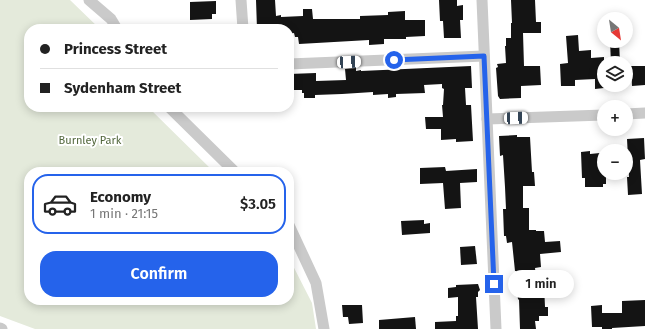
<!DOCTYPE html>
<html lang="en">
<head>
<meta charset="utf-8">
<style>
  :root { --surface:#fff; --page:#f6f6f6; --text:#222; --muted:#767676; --line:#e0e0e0; --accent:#2563eb }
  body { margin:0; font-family:"Fira Sans",sans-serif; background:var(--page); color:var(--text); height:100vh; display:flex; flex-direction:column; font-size:15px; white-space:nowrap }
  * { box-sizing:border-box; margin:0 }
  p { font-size:13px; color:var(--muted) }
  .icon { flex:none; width:22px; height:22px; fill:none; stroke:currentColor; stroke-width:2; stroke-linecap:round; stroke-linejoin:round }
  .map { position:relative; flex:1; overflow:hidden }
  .side { position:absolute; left:24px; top:167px; width:270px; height:138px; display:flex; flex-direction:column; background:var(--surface); border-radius:16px; box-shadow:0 2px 10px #0003 }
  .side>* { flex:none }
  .banner { position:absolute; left:24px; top:24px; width:270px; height:88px; border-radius:16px; box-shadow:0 2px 10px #0003; display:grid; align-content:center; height:88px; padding:0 16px; background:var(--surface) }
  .needle { width:26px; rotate:150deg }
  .buttons { position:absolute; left:597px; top:12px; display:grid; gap:8px }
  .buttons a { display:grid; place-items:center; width:36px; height:36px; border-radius:50%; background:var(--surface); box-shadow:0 2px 10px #0003; font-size:20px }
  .end { position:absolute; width:18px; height:18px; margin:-9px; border:5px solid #2563eb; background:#fff; box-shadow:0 0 0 2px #fff }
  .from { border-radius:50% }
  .bubble { position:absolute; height:28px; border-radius:14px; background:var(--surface); box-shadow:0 2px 10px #0003; font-size:13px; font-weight:600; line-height:28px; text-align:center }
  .car { position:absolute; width:12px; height:24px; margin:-12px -6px; border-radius:5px; box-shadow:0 0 3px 1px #0007; background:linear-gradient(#fff 24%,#345 0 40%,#fff 0 76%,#345 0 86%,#fff 0) }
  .banner b { display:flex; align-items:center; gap:14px; height:38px; font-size:15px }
  .banner b+b { border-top:1px solid var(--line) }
  .banner i { width:10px; height:10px; background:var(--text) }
  ul { padding:7px 0 0; list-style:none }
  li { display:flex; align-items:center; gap:12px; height:60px; margin:0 8px 6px; padding:0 8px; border:2px solid transparent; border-radius:16px }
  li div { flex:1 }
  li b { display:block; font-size:15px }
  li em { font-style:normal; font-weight:600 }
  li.on { border-color:var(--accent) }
  li>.icon { width:36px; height:36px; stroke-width:1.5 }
  .action { display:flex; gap:8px; margin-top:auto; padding:8px 16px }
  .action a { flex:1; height:46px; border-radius:16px; background:var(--accent); color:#fff; font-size:16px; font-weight:600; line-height:46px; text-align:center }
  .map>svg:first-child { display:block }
  .green { fill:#e4eadb }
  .building { fill:#141414 }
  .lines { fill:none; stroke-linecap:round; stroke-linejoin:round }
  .street { stroke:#cacaca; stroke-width:11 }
  .route { stroke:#2563eb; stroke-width:5 }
  .labels { text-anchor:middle; stroke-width:4; stroke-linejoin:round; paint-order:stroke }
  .park-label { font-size:11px; fill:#52673c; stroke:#fff }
</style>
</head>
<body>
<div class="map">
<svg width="645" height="329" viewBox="0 0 645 329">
  <rect width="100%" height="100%" fill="#fff"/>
  <!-- green -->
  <path class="green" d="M0,0H70L100,29H29V107H148L214,172H29V300H289V258L312,303L316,329H35L0,316Z"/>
  <!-- building -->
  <g class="building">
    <path d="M256,0H275L276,16L281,15V17L303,16V9H312L313,19H360V16L388,15V12L405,11V20H425V36L406,37V39H384V44L369,45V40L299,44L298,37H295L294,33L289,34V29H257Z"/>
    <path d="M439,0H457V6L463,5V20H460L461,38H444L443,21H440Z"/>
    <path d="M511,0H535L536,22H541V33H523L524,66H540L541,85L521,86V98L500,99L498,96L496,68L498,67L497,64L506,63L505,46H506V38H511V23H512Z"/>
    <path d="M216,1V14H212V19L190,20V2Z"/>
    <path d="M578,35L579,51L591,50V58L604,57V88L595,89V79L575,80V86H561L560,64L568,63L566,36Z"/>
    <path d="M610,41H619L620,63H611Z"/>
    <path d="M471,66L472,88H465L466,105H471L473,141L456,142V139L441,140V129H426L425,117H443L442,105H443L444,89L442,88V84L424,85L425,93L396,94V97L388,98V94L373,95V92L342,94L315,95V98H304V93H302V90H289V74L316,73V81L346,80L345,69L356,68V71L361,70V71Z"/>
    <path d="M631,66H645V85L632,86Z"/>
    <path d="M517,135V137H530L532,172H534L535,186H523V208H529V230H536V231H544L545,242L560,241L561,252L540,254L541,267L535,268L537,285L544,284L545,307H548V316H539V321H535L536,329H520L519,299L518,300L516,271H515L512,242L507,243L506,236H504L503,209H506L505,187L503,155L500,156L499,136Z"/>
    <path d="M644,138L645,159L640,160L642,194L628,195L627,177H629L627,139Z"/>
    <path d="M590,151V154L600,153L601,162L604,163V175H606V184H603V187H585V178H582L581,152Z"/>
    <path d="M445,167L446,171L477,169V182L460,183L461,208L445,209L443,183L420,184V168Z"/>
    <path d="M424,220V224L430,223V233L402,235L401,221Z"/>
    <path d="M475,246L477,264L461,265L460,247Z"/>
    <path d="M478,284L480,290L478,292V297H476L478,329H435V322L456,321V316H458V297L448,298V288L456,287V285Z"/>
    <path d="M645,300V326L612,328V329H602V327H592L591,306L602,305V313H622V301Z"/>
    <path d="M342,305H362L363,323L349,324L348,317H343Z"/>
    <path d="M415,317L416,329H379V320Z"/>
  </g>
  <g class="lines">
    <!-- street -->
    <g class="street">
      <path d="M89,0L111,19L117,29"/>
      <path d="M241,0L243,29"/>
      <path d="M482,0L496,329"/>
      <path d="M289,64L484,56"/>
      <path d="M169,107L235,172"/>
      <path d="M626,114L645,113"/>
      <path d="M487,119L604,115"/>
      <path d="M289,225L316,283L324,329"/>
      <path d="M0,328L2,329"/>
    </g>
  </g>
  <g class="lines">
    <!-- route -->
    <path class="route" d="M394,60L484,56L494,284"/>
  </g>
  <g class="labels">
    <!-- park labels -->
    <g class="park-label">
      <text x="90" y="144">Burnley Park</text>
    </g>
  </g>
</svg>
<div class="buttons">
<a><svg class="needle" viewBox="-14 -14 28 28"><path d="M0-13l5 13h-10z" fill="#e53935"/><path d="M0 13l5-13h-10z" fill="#767676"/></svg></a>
<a><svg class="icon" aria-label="layers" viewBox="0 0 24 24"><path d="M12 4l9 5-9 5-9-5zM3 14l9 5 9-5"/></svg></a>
<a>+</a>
<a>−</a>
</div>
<i class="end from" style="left:394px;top:60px"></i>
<i class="end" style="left:494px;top:284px"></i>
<div class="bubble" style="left:508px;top:270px;width:66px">1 min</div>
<i class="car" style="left:349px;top:62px;rotate:87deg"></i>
<i class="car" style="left:516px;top:118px;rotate:88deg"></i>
<div class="banner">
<b><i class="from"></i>Princess Street</b>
<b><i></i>Sydenham Street</b>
</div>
<section class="side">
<ul>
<li class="on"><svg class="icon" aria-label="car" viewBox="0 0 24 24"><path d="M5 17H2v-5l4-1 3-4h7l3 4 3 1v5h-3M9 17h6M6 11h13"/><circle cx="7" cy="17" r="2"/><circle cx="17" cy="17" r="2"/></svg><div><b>Economy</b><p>1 min · 21:15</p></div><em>$3.05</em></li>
</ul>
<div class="action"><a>Confirm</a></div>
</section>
</div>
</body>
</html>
